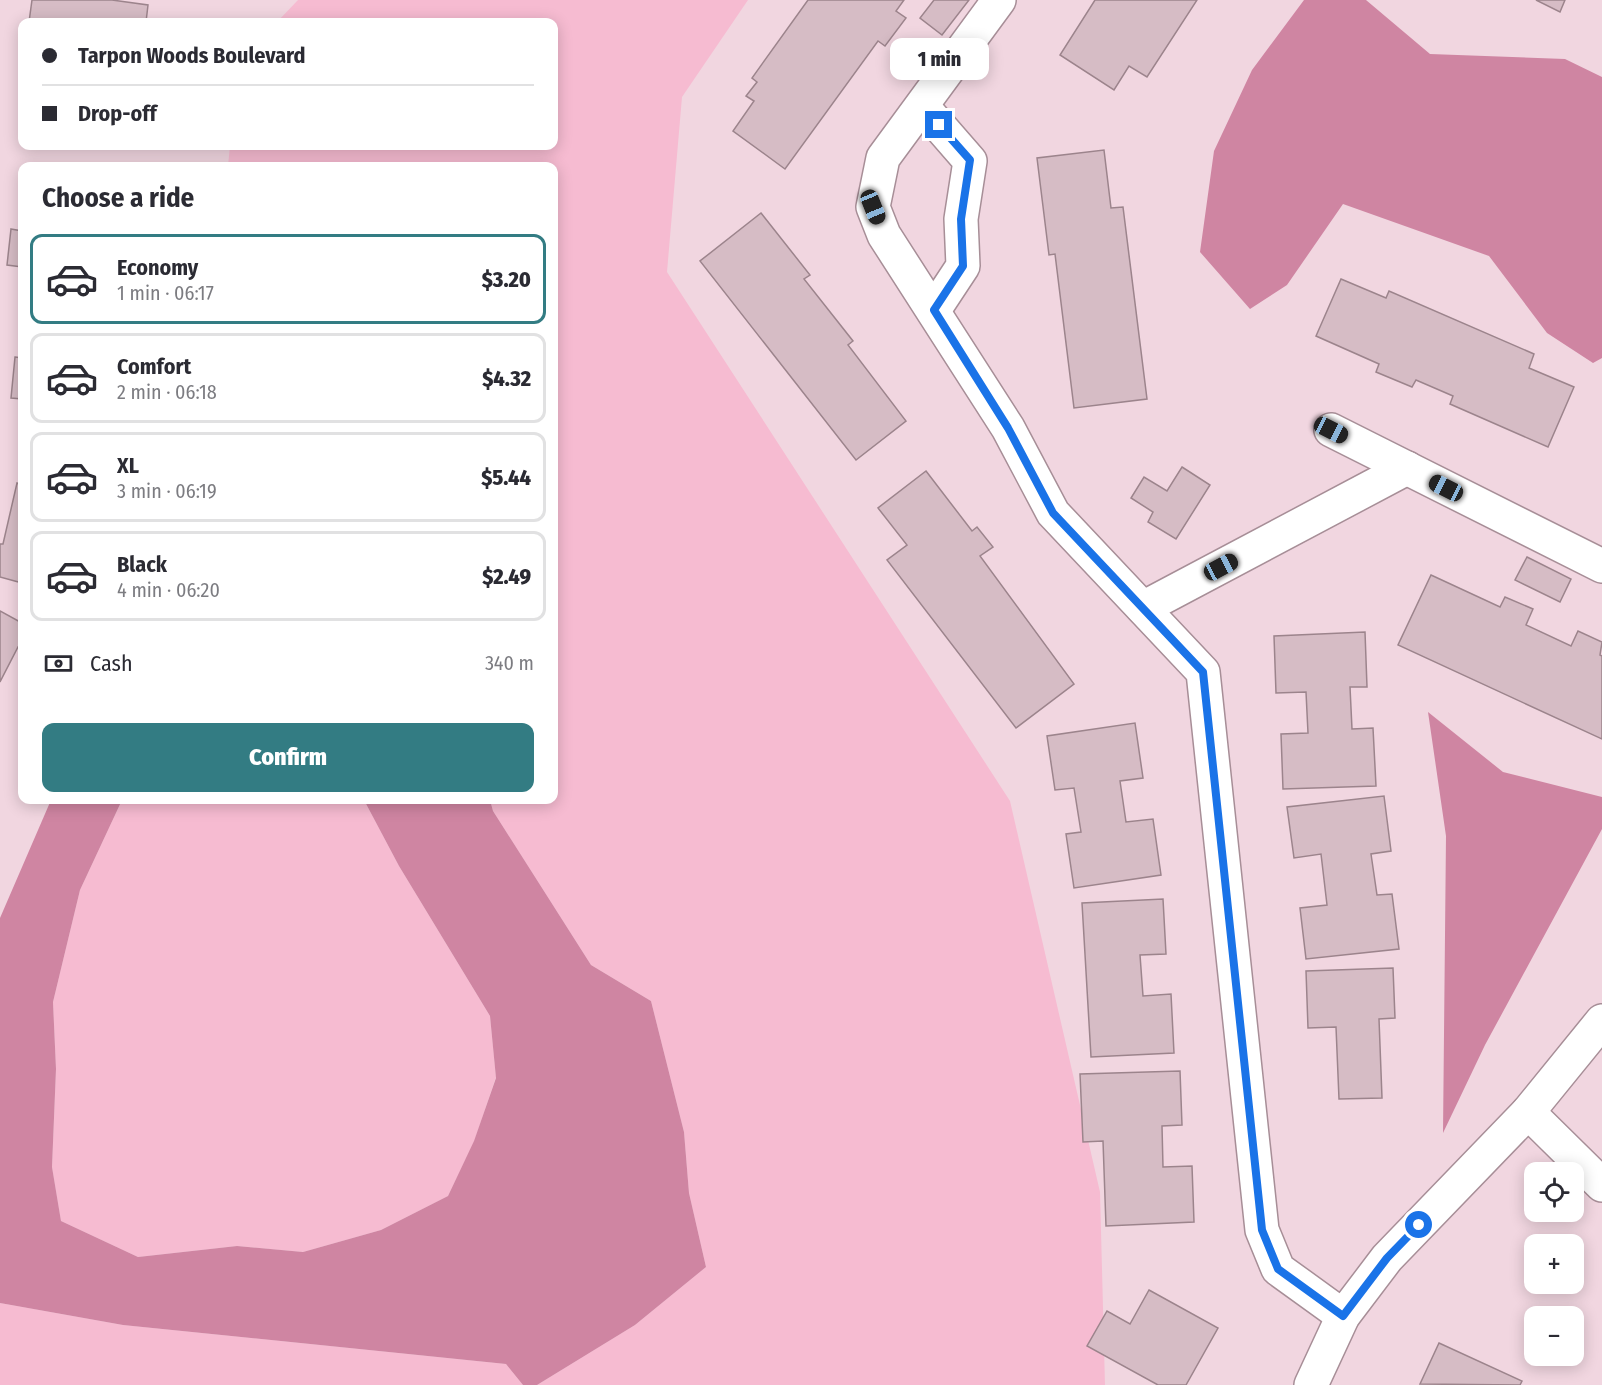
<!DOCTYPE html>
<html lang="en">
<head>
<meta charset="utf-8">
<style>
  :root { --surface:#fff; --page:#f2f2f3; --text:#2b2b33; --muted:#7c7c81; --line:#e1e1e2; --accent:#337c83 }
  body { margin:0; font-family:"Fira Sans Condensed",sans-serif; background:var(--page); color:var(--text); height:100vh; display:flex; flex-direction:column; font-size:22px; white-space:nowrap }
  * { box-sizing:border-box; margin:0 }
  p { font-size:20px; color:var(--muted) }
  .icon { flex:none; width:33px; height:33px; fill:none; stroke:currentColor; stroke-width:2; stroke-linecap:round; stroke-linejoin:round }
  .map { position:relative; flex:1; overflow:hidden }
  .sheet { position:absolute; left:18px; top:162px; width:540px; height:642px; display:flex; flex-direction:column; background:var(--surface); border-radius:12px; box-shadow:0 3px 15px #0003 }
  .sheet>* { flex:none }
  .guide { position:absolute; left:18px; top:18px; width:540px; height:132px; border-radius:12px; box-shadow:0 3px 15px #0003; display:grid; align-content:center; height:132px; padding:0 24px; background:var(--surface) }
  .fabs { position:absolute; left:1524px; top:1162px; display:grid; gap:12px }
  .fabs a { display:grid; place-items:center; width:60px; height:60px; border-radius:12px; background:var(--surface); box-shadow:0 3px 15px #0003; font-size:30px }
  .end { position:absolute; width:27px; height:27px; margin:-14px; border:8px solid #1a73e8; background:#fff; box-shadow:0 0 0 3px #fff }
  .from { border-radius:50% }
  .bubble { position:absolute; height:42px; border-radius:12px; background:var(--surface); box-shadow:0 3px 15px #0003; font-size:20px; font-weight:800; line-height:42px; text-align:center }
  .car { position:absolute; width:18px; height:36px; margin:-18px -9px; border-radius:8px; box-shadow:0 0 4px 2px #0007; background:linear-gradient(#222 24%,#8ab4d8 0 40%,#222 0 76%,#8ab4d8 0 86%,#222 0) }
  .guide b { display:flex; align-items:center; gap:21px; height:57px; font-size:22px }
  .guide b+b { border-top:2px solid var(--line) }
  .guide i { width:15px; height:15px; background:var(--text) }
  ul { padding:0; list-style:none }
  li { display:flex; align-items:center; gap:18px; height:90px; margin:0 12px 9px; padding:0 12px; border:3px solid var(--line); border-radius:12px }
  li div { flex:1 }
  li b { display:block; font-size:22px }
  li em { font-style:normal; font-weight:800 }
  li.current { border-color:var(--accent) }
  li>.icon { width:54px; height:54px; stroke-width:1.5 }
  h2 { padding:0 24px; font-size:27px; line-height:72px }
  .pay { display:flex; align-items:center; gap:15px; height:66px; padding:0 24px; font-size:22px }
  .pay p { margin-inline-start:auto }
  .cta { display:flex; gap:12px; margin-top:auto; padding:12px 24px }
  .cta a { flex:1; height:69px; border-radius:12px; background:var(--accent); color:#fff; font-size:24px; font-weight:800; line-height:69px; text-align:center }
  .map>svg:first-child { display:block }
  .green { fill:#f6bbd1 }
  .water { fill:#cf85a2 }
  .building { fill:#d6bcc5; stroke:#9c848c; stroke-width:1.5 }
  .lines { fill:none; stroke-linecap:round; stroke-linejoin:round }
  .street-casing { stroke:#a78e97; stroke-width:36 }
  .secondary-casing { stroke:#a78e97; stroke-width:36 }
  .street { stroke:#fff; stroke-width:33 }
  .secondary { stroke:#fff; stroke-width:33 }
  .route { stroke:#1a73e8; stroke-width:8 }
</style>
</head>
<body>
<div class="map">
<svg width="1602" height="1385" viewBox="0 0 1602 1385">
  <rect width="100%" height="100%" fill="#f1d6e0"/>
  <!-- green -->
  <g class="green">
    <path d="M298,0H748L682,97L667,272L1010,801L1100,1192L1105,1385H537L635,1325L706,1267L689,1193L684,1132L651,1001L591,965L493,811L490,800H554V166H228L230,146H554V22H277Z"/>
    <path d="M122,800H364L399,866L490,1016L496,1077L474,1142L448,1196L381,1230L303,1252L237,1246L138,1257L61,1221L52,1167L56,1069L53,1002L80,890Z"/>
    <path d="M0,1303L123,1325L506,1364L523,1385H0Z"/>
  </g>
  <!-- water -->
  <g class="water">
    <path d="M1304,0H1366L1430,54L1565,59L1602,77V358L1593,363L1547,333L1489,256L1343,204L1287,285L1250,309L1200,252L1214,151L1252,70Z"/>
    <path d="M1428,712L1503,772L1602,797V829L1485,1045L1443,1133L1446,836Z"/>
    <path d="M51,800H122L80,890L53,1002L56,1069L52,1167L61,1221L138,1257L237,1246L303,1252L381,1230L448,1196L474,1141L496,1078L490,1016L399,866L364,800H490L493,811L591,965L651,1001L684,1132L689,1193L706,1267L635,1325L537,1385H523L506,1364L123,1325L0,1303V918Z"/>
  </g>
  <!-- building -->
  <g class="building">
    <path d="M32,0H112L148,5L146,22H29Z"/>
    <path d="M808,0H904L896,11L906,18L885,46L878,41L785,169L733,131L754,101L746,96L757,82L752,78Z"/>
    <path d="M934,0H969L942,35L920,18Z"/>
    <path d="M1095,0H1197L1147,77L1129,66L1114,90L1060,55Z"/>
    <path d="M1536,0H1565L1560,12Z"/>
    <path d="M1104,150L1111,208L1123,207L1147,399L1074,408L1055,254L1049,255L1037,158Z"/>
    <path d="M761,213L810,275L804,279L853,341L848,345L906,421L856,460L700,261Z"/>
    <path d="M11,229L22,231V267L7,265Z"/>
    <path d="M1341,279L1386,298L1389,291L1534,354L1529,368L1574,387L1548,447L1450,404L1453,396L1416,380L1412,387L1376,372L1379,364L1316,336Z"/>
    <path d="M15,357L22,358V399L11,398Z"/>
    <path d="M1182,467L1210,485L1176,539L1148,522L1153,512L1131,498L1144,477L1167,491Z"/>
    <path d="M926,471L972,531L977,527L993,547L980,556L1074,684L1016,728L887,560L907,545L878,508Z"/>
    <path d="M17,483L22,485V583L0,577V544H3Z"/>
    <path d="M1527,557L1571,579L1560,602L1515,580Z"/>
    <path d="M1431,575L1500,607L1505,597L1533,609L1526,625L1571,646L1578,631L1602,642L1600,655L1602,656V739L1398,645Z"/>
    <path d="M0,611L22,623V649L18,647L0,682Z"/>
    <path d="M1365,632L1367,687H1350L1352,729L1373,728L1376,786L1283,789L1281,734L1308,733L1306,692L1276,693L1274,636Z"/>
    <path d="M1135,723L1143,778L1120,781L1126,822L1153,819L1161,875L1074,888L1066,834L1081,832L1074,788L1055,790L1047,736Z"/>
    <path d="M1384,796L1391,851L1371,854L1377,895L1392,894L1399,949L1306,959L1300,908L1327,905L1321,854L1294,858L1287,807Z"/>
    <path d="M1163,899L1166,954L1140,955L1143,996L1171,994L1174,1053L1091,1057L1082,903Z"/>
    <path d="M1393,968L1395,1018L1379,1019L1382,1098L1339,1099L1336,1027L1308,1028L1306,971Z"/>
    <path d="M1180,1071L1182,1125L1162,1126L1163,1167L1192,1166L1194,1222L1106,1226L1103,1141L1083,1142L1080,1074Z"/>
    <path d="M1149,1290L1218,1328L1186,1385H1158L1087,1346L1107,1311L1130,1324Z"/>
    <path d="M1439,1343L1522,1381L1520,1385L1420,1384Z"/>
  </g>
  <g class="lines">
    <!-- street casing -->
    <g class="street-casing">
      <g id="street">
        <path d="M999,0L883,158L873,207L884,235L1008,428L1053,513L1203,672L1262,1230L1278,1269L1343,1316"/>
        <path d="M923,107L970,161L961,219L963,266L934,310"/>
        <path d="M1331,430L1602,566"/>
        <path d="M1143,608L1407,468"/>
        <path d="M1528,1112L1602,1185"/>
      </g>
    </g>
    <!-- secondary casing -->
    <g class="secondary-casing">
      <path id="secondary" d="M1311,1385L1343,1316L1387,1258L1528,1112L1602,1021"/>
    </g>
    <!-- street -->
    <use href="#street" class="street"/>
    <!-- secondary -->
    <use href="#secondary" class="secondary"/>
  </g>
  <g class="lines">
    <!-- route -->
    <path class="route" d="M939,125L970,160L961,219L963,266L934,310L1008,428L1053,513L1203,672L1262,1230L1278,1269L1343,1316L1387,1258L1419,1225"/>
  </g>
</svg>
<div class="fabs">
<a><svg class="icon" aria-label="locate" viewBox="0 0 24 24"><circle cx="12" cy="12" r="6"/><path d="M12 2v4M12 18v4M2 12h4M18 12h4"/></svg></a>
<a>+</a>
<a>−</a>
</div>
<i class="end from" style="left:1419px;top:1225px"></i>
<i class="end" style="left:939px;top:125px"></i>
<div class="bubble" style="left:890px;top:38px;width:99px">1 min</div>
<i class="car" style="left:873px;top:207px;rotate:158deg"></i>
<i class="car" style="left:1331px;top:430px;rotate:117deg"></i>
<i class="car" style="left:1446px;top:488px;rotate:297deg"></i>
<i class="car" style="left:1221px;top:567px;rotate:62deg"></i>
<div class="guide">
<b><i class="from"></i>Tarpon Woods Boulevard</b>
<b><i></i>Drop-off</b>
</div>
<section class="sheet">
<h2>Choose a ride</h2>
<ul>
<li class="current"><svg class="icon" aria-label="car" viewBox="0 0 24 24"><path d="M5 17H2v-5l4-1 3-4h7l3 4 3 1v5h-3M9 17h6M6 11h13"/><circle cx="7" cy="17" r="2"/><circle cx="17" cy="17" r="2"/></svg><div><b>Economy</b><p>1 min · 06:17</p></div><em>$3.20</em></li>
<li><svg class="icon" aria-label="car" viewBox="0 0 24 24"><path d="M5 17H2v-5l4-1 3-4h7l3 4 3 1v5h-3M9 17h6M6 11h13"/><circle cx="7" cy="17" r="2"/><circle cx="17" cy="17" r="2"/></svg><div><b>Comfort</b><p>2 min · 06:18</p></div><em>$4.32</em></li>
<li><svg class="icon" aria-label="car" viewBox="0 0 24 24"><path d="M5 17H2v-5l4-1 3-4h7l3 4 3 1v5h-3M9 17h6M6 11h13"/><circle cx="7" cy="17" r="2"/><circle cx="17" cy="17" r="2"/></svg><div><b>XL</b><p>3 min · 06:19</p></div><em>$5.44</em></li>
<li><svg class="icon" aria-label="car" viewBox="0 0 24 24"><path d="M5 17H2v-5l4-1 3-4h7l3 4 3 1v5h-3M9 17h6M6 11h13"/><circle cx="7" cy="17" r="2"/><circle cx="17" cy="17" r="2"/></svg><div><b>Black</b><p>4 min · 06:20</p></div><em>$2.49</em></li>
</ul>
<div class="pay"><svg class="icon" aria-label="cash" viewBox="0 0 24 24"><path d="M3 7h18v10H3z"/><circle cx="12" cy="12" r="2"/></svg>Cash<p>340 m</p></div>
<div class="cta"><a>Confirm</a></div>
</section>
</div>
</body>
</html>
